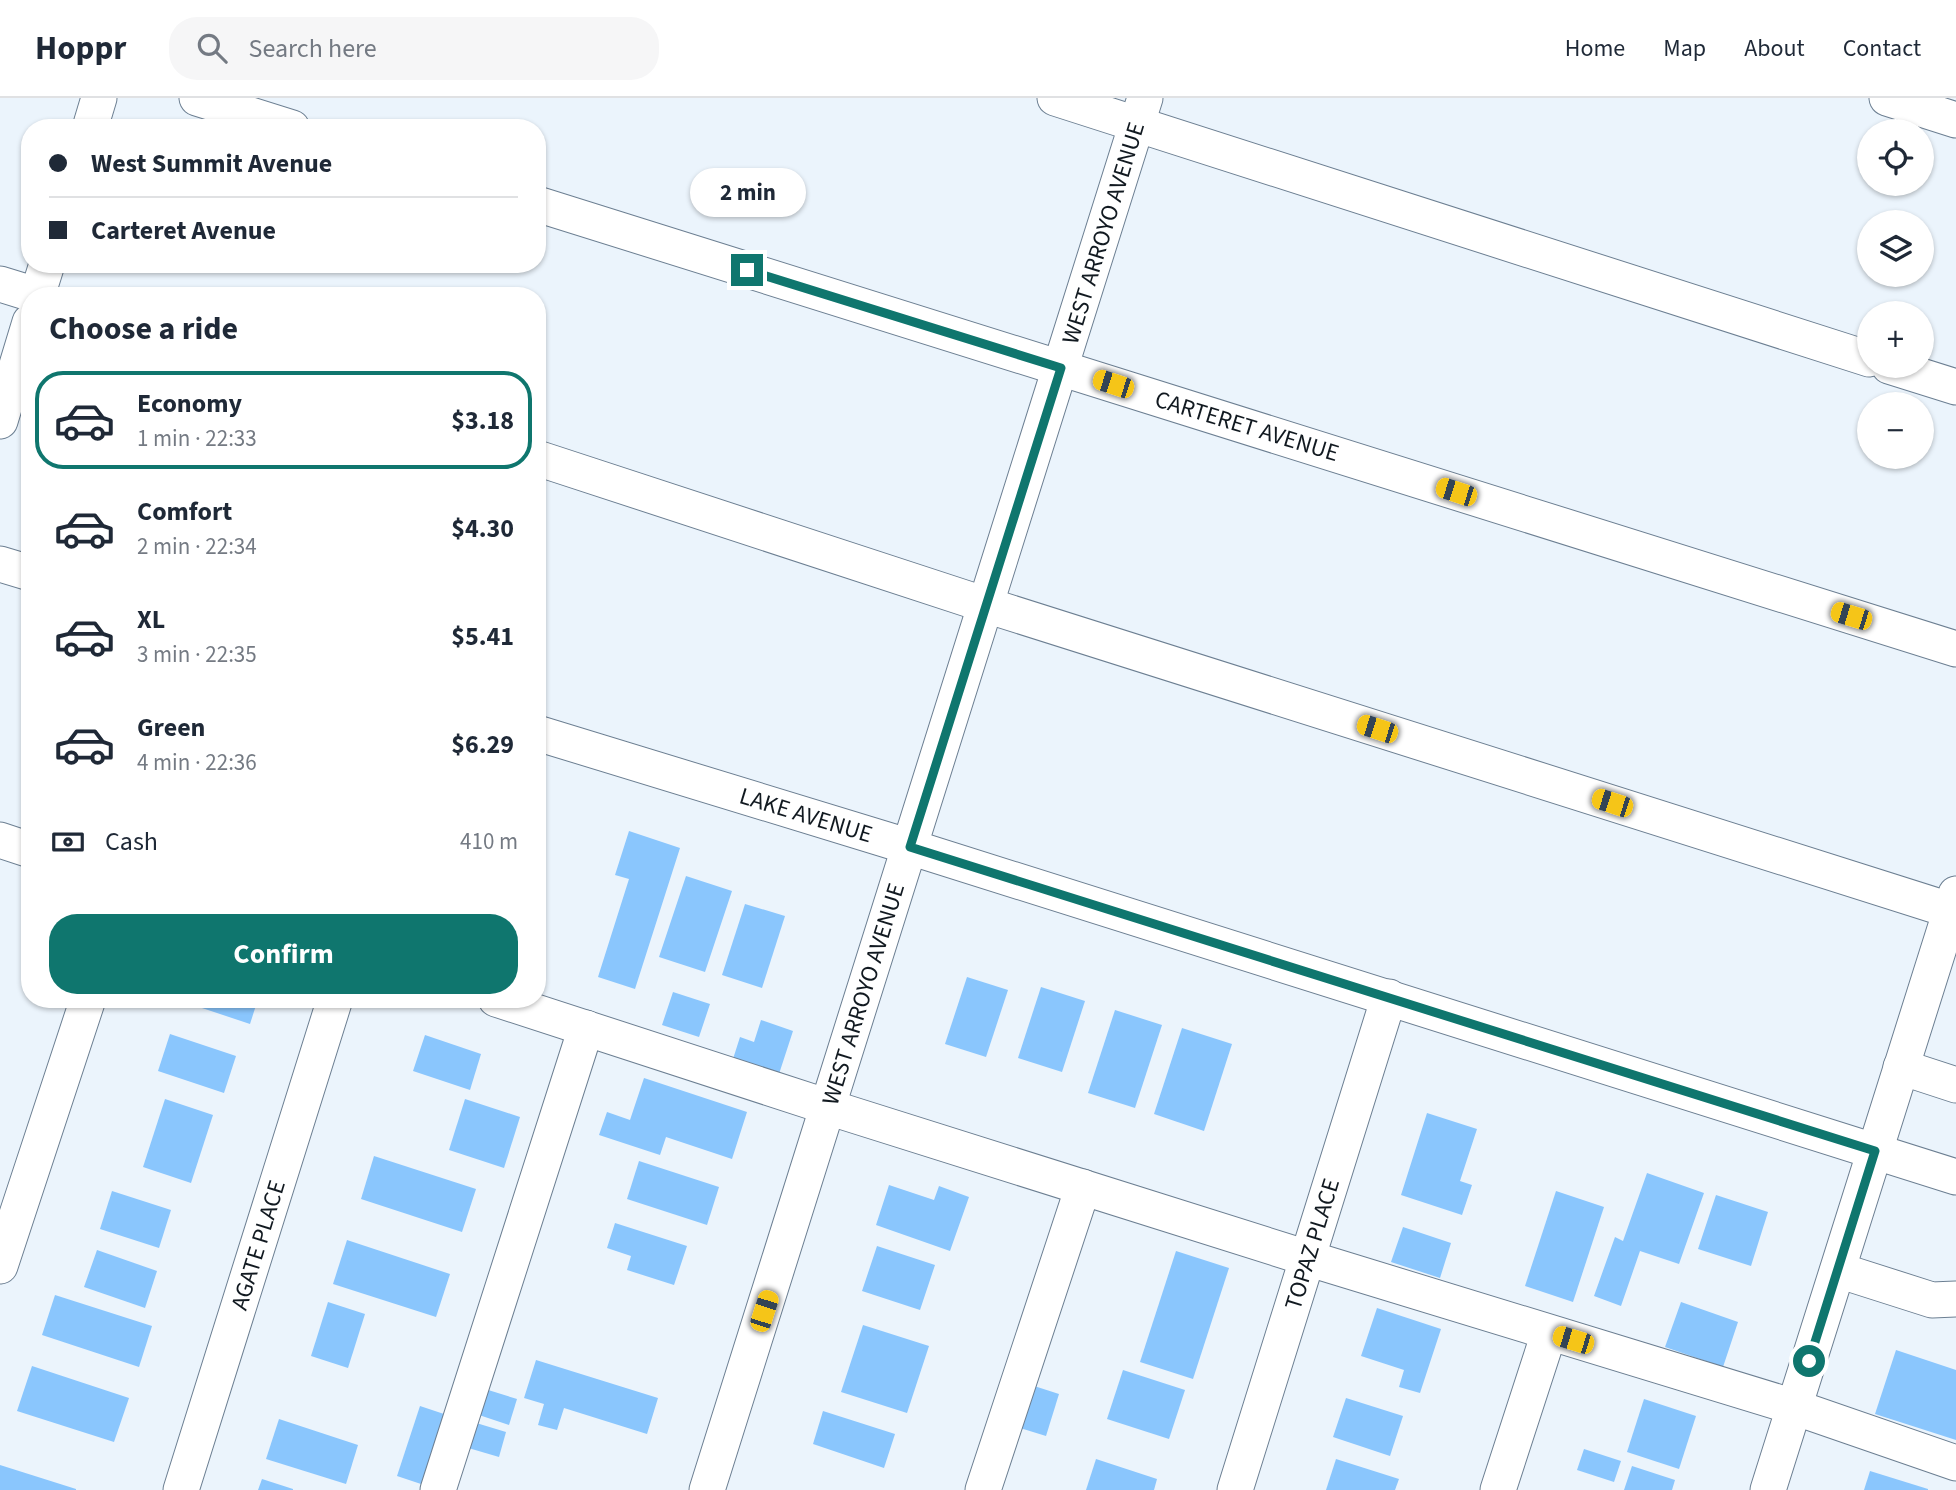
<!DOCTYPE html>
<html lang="en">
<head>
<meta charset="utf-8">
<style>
  :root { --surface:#fff; --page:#f6f6f7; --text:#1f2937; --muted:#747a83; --line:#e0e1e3; --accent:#0f766e }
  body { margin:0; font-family:"Source Sans 3",sans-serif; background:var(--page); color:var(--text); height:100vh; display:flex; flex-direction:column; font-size:26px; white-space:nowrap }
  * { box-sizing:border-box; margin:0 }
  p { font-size:23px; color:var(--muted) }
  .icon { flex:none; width:38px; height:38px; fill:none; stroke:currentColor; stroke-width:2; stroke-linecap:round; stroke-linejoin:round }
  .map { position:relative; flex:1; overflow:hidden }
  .side { position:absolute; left:21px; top:189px; width:525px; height:721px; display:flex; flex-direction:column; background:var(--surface); border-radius:28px; box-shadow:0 2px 5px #0004 }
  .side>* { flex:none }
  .banner { position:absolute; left:21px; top:21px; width:525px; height:154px; border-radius:28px; box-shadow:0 2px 5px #0004; display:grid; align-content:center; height:154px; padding:0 28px; background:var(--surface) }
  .buttons { position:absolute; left:1857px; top:21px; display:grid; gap:14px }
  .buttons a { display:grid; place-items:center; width:77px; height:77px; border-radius:50%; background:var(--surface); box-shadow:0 2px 5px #0004; font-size:35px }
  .end { position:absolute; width:32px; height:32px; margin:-16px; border:9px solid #0f766e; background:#fff; box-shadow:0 0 0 4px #fff }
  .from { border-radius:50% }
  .bubble { position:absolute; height:49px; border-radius:24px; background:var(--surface); box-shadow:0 2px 5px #0004; font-size:23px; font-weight:700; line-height:49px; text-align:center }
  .car { position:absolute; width:21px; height:42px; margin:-21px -10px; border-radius:9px; box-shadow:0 0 5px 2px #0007; background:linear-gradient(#f5c518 24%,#345 0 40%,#f5c518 0 76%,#345 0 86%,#f5c518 0) }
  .banner b { display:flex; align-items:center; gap:24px; height:66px; font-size:26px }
  .banner b+b { border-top:2px solid var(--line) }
  .banner i { width:18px; height:18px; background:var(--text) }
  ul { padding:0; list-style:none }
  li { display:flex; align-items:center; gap:21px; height:98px; margin:0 14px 10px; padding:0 14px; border:4px solid transparent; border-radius:28px }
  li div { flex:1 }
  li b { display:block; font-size:26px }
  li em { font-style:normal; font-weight:700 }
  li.selected { border-color:var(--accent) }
  li>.icon { width:63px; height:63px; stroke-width:1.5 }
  h2 { padding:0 28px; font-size:32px; line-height:84px }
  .pay { display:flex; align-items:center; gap:18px; height:77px; padding:0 28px; font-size:26px }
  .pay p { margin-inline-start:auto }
  .button { display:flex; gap:14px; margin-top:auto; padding:14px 28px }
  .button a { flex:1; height:80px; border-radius:28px; background:var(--accent); color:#fff; font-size:28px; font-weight:700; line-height:80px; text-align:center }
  header { display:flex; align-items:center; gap:42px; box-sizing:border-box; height:98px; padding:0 35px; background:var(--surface); border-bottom:2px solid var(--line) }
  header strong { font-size:33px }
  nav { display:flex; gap:38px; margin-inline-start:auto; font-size:24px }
  .search { width:490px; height:63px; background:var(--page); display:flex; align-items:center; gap:18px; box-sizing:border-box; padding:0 24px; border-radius:28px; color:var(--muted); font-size:26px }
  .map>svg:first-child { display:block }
  .building { fill:#8ac6fd }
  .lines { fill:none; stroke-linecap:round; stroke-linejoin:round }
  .minor-casing { stroke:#6c7f92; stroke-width:37 }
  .minor { stroke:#fff; stroke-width:35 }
  .route { stroke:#0f766e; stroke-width:9 }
  .labels { text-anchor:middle; stroke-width:6; stroke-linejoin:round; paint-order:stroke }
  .street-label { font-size:24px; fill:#111920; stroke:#fff }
</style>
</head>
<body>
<header>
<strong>Hoppr</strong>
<div class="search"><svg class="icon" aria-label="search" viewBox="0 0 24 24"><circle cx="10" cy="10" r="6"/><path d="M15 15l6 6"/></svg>Search here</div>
<nav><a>Home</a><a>Map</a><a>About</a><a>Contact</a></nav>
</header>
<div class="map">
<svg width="1956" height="1392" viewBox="0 0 1956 1392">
  <rect width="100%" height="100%" fill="#ebf4fc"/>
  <!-- building -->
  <g class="building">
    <path d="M629,733L680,750L635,891L598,879L629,781L615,777Z"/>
    <path d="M686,778L732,793L705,874L659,859Z"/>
    <path d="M745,806L785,818L762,890L722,877Z"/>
    <path d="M967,879L1008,892L986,959L945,946Z"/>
    <path d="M1041,889L1085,903L1062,974L1018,960Z"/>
    <path d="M673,894L710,906L699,939L662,927Z"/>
    <path d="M175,901H258L250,926Z"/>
    <path d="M1115,912L1162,927L1135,1010L1088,995Z"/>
    <path d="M761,922L793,933L779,976L733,961L740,939L754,944Z"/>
    <path d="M1182,930L1232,946L1204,1033L1154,1016Z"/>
    <path d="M170,936L236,958L224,995L158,973Z"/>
    <path d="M425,937L481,956L470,992L413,973Z"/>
    <path d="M644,980L747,1014L732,1061L666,1039L660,1057L599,1037L607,1014L630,1022Z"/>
    <path d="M165,1001L213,1017L191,1085L143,1069Z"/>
    <path d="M465,1001L520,1019L504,1070L449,1052Z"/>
    <path d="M1427,1015L1477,1031L1460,1083L1472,1087L1462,1117L1401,1097Z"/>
    <path d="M374,1058L476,1091L462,1134L361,1101Z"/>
    <path d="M639,1063L719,1089L707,1127L627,1101Z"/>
    <path d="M1647,1075L1704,1095L1679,1166L1640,1153L1621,1208L1594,1198L1615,1139L1623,1143Z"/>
    <path d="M889,1087L934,1102L939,1088L969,1099L950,1153L876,1127Z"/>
    <path d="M112,1093L171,1112L159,1150L100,1131Z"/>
    <path d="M1556,1093L1604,1109L1573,1204L1525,1188Z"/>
    <path d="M1716,1097L1768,1114L1751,1168L1698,1151Z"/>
    <path d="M615,1125L687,1148L674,1187L627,1172L631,1158L607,1150Z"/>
    <path d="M1403,1129L1451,1145L1440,1180L1391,1164Z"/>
    <path d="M347,1142L450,1176L436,1219L333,1186Z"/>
    <path d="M877,1148L935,1167L920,1212L862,1193Z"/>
    <path d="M97,1152L157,1173L145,1210L84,1189Z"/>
    <path d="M1176,1153L1229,1170L1193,1281L1140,1264Z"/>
    <path d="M55,1197L152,1228L139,1269L42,1237Z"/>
    <path d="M328,1204L365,1216L348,1270L311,1258Z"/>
    <path d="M1681,1204L1738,1224L1723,1269L1665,1249Z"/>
    <path d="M1377,1210L1441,1231L1420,1295L1399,1289L1404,1272L1361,1258Z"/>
    <path d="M863,1227L929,1248L907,1315L841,1294Z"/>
    <path d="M1896,1252L1956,1272V1342L1875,1316Z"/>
    <path d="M536,1262L658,1300L647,1336L564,1310L557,1332L538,1327L544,1306L524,1300Z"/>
    <path d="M32,1268L129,1300L114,1344L17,1313Z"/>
    <path d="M1123,1272L1185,1292L1169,1341L1107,1321Z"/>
    <path d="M1028,1286L1059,1296L1046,1338L1014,1328Z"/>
    <path d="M485,1291L517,1301L509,1327L476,1316Z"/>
    <path d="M1346,1300L1403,1318L1390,1358L1333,1339Z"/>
    <path d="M1644,1301L1696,1318L1679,1371L1627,1354Z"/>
    <path d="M420,1308L447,1317L424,1387L397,1378Z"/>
    <path d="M823,1313L895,1336L884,1370L813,1346Z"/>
    <path d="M279,1321L358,1347L346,1386L266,1361Z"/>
    <path d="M473,1324L506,1334L499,1359L465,1349Z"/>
    <path d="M1584,1351L1621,1363L1614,1384L1577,1372Z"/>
    <path d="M1096,1361L1157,1381L1154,1392H1086Z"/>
    <path d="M1336,1361L1399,1381L1395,1392H1326Z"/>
    <path d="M0,1367L76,1391V1392H0Z"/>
    <path d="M1632,1368L1675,1382L1672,1392H1624Z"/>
    <path d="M1870,1373L1928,1391V1392H1864Z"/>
    <path d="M262,1381L293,1391V1392H258Z"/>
  </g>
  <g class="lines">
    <!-- minor casing -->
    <g class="minor-casing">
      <g id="minor">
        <path d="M197,0L292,30"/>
        <path d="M1055,0L1869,261"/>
        <path d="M1887,0L1956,22"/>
        <path d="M90,30L99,0"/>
        <path d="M537,106L1956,551"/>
        <path d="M0,186L39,198"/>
        <path d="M37,198L47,166"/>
        <path d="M1889,268L1956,289"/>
        <path d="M0,323L30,224"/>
        <path d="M537,360L986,507L1956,814"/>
        <path d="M0,466L30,475"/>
        <path d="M537,635L910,749L1956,1079"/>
        <path d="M0,742L30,752"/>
        <path d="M496,901L828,1009L1307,1160L1794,1309L1956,1365"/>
        <path d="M1901,969L1956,987"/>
        <path d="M0,1168L88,901"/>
        <path d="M1838,1172L1932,1202L1956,1201"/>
        <path d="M181,1392L335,901"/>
        <path d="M438,1392L586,930"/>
        <path d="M707,1392L1145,0"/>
        <path d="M983,1392L1083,1089"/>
        <path d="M1235,1392L1389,899"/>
        <path d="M1498,1392L1549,1235"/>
        <path d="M1768,1392L1956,796"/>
      </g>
    </g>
    <!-- minor -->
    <use href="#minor" class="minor"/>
  </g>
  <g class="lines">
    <!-- route -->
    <path class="route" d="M747,172L1061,270L910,749L1875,1053L1809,1263"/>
  </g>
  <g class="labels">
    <!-- street labels -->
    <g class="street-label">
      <text transform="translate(1103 135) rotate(-73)" y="8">WEST ARROYO AVENUE</text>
      <text transform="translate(1247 328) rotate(17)" y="8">CARTERET AVENUE</text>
      <text transform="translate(806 717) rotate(17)" y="8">LAKE AVENUE</text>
      <text transform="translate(863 896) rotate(-73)" y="8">WEST ARROYO AVENUE</text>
      <text transform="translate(1312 1146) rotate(-73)" y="8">TOPAZ PLACE</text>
      <text transform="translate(258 1147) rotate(-73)" y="8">AGATE PLACE</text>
    </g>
  </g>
</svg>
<div class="buttons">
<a><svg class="icon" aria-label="locate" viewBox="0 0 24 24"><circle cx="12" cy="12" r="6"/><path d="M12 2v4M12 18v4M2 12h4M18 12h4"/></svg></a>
<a><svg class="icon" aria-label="layers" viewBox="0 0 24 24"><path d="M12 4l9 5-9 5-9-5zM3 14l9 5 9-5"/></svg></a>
<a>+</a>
<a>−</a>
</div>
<i class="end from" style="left:1809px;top:1263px"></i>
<i class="end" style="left:747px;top:172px"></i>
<div class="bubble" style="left:690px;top:70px;width:116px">2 min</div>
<i class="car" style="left:1113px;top:286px;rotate:288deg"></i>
<i class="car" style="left:1456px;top:394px;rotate:288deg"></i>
<i class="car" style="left:1851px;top:518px;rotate:287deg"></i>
<i class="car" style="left:1377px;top:631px;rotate:288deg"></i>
<i class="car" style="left:1612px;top:705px;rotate:288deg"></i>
<i class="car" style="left:764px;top:1213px;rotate:18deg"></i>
<i class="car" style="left:1573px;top:1242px;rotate:287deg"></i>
<div class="banner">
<b><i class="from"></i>West Summit Avenue</b>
<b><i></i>Carteret Avenue</b>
</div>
<section class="side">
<h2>Choose a ride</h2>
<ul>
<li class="selected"><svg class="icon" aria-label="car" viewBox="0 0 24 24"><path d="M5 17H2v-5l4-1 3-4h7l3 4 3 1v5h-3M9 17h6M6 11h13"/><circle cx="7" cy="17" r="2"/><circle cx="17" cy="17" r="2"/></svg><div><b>Economy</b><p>1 min · 22:33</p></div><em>$3.18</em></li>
<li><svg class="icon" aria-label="car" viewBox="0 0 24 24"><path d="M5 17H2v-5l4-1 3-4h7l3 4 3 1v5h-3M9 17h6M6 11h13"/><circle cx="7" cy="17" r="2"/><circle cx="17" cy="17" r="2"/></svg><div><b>Comfort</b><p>2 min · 22:34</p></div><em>$4.30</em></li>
<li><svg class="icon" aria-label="car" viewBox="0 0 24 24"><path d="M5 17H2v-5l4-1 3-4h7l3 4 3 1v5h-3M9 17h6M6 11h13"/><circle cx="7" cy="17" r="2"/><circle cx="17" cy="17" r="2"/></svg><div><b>XL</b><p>3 min · 22:35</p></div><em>$5.41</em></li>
<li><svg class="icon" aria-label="car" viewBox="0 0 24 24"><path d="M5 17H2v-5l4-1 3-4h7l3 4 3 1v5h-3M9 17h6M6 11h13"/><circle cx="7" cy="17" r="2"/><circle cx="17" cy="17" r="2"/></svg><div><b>Green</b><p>4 min · 22:36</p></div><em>$6.29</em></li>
</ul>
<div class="pay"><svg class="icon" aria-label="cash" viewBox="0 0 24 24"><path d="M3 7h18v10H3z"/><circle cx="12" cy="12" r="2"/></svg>Cash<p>410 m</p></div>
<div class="button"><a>Confirm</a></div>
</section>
</div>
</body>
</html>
